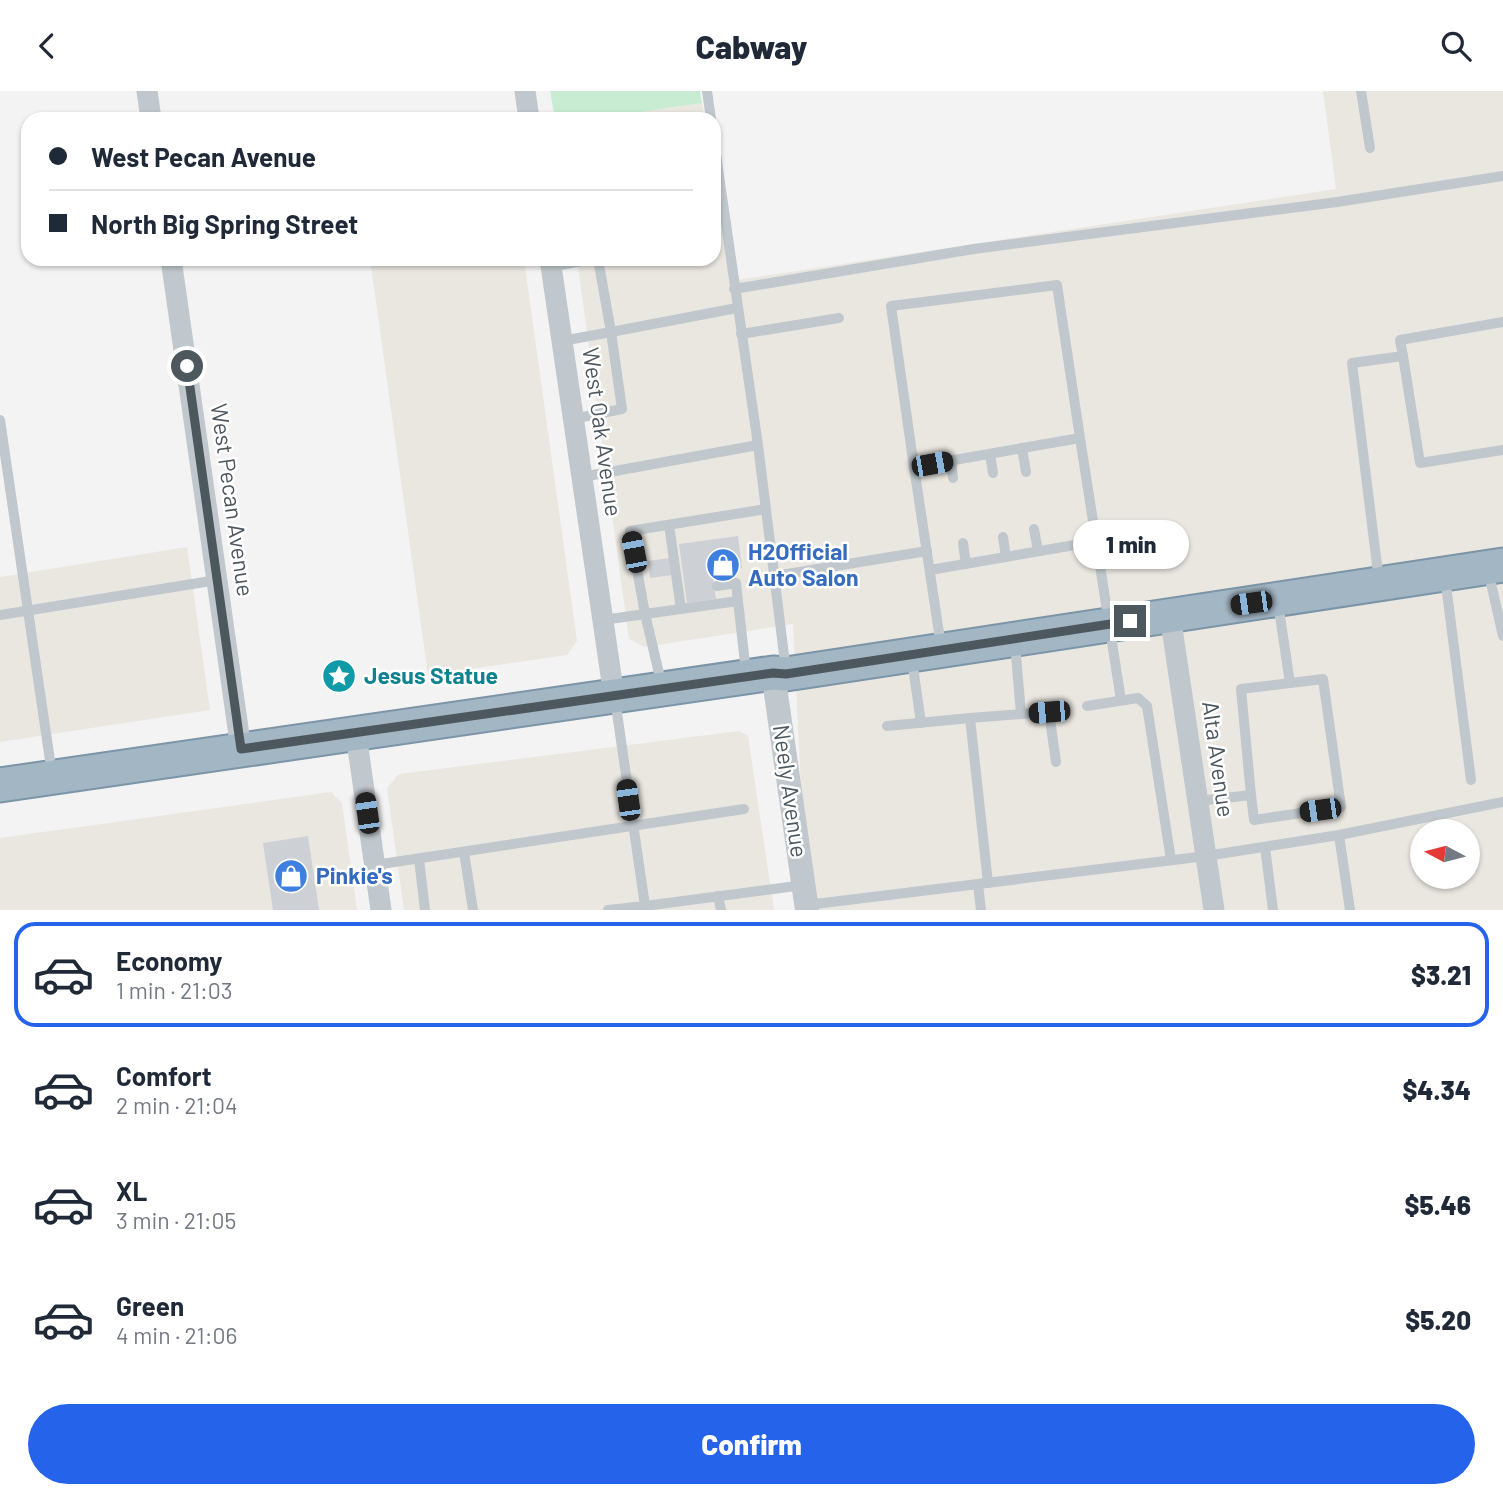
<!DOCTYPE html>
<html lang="en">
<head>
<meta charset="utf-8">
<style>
  :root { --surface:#fff; --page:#f6f6f7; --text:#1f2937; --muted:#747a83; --line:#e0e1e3; --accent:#2563eb }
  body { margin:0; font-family:Barlow,sans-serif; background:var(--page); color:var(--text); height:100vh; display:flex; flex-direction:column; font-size:26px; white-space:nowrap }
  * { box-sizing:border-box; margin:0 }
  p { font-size:23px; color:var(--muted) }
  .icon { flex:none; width:38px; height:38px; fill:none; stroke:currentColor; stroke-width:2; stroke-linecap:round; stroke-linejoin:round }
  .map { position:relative; height:819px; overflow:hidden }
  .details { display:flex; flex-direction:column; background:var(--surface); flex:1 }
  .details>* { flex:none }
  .guide { position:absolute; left:21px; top:21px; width:700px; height:154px; border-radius:21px; box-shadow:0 2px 5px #0004; display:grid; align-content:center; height:154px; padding:0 28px; background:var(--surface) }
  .needle { width:46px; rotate:277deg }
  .fabs { position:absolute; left:1410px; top:728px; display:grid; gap:14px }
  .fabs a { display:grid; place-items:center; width:70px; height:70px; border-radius:50%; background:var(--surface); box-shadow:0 2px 5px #0004; font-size:35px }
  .end { position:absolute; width:32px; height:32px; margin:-16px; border:9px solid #4c575e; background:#fff; box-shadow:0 0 0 4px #fff }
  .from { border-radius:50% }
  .bubble { position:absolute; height:49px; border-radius:24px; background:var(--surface); box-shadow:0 2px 5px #0004; font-size:23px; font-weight:800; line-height:49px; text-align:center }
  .car { position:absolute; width:21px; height:42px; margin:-21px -10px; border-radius:9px; box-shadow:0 0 5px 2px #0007; background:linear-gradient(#222 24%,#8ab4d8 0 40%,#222 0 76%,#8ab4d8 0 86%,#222 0) }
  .guide b { display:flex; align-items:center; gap:24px; height:66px; font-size:26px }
  .guide b+b { border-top:2px solid var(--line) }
  .guide i { width:18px; height:18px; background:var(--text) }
  ul { padding:12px 0 0; list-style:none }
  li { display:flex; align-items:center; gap:21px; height:105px; margin:0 14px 10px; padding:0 14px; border:4px solid transparent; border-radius:21px }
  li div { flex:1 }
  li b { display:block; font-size:26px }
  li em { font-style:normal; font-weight:800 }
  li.current { border-color:var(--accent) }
  li>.icon { width:63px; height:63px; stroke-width:1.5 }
  .primary-button { display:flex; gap:14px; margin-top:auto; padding:14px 28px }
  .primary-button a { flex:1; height:80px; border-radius:42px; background:var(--accent); color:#fff; font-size:28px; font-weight:800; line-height:80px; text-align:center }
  header { display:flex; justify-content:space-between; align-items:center; height:91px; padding:0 28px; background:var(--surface); font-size:32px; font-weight:800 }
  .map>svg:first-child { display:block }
  .commercial { fill:#eae7e1; fill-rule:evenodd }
  .green { fill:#c7ecd2 }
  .building { fill:#cdd0d4 }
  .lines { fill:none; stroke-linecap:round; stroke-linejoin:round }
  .trunk-casing { stroke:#7b95a7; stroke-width:37 }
  .service { stroke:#c0c8cd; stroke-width:10 }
  .minor { stroke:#c0c8cd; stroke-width:21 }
  .tertiary { stroke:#c0c8cd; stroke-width:24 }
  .trunk { stroke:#a3b6c4; stroke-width:33 }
  .route { stroke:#4c575e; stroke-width:9 }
  .labels { text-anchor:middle; stroke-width:5; stroke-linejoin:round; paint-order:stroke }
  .street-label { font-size:23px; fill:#4c575e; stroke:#fff }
  .shop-label { font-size:23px; font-weight:bold; fill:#366cbe; stroke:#fff; text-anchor:start }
  .culture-label { font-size:23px; font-weight:bold; fill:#0d838f; stroke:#fff; text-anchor:start }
</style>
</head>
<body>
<header><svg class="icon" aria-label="back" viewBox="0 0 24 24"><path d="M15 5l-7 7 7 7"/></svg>Cabway<svg class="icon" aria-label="search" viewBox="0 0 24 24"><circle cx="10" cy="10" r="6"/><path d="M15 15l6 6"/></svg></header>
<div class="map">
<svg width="1503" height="819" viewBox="0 0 1503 819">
  <rect width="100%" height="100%" fill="#f4f3f3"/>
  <!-- commercial -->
  <g class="commercial">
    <path d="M1323,0H1503V819H807L793,533L645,556L629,548L577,168H714V89L730,190L1336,98ZM1423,740H1468V786H1423Z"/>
    <path d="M702,12L705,28H592Z"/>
    <path d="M370,168H524L577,550L567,564L428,584Z"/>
    <path d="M187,456L210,619L0,651V486Z"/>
    <path d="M739,640L748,645L774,819H404L387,697L399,683Z"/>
    <path d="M331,701L342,712L357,819H0V747Z"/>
  </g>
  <!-- green -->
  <path class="green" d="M550,0H700L702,12L592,28H555Z"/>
  <!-- building -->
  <g class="building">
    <path d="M738,445L742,477L712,481L716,508L687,512L679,453Z"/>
    <path d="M670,467L672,484L650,487L648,470Z"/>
    <path d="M308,745L319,819H273L263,752Z"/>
  </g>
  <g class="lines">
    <!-- trunk casing -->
    <g class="trunk-casing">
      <path id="trunk" d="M0,694L773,582L786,583L1503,474"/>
    </g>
    <!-- service -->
    <g class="service">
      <path d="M707,0L711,28"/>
      <path d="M1361,0L1370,57"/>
      <path d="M714,50L758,354L786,580"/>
      <path d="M598,168L611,241L737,217"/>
      <path d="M551,176L591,168"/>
      <path d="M734,198L974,158L1337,111L1503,85"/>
      <path d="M741,243L839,227"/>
      <path d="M562,250L611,241L622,318L573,328"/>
      <path d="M1403,265L1400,249L1503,231"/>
      <path d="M0,329L52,683"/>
      <path d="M1022,357L1026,381"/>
      <path d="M990,363L993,382"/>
      <path d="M951,370L953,387"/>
      <path d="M914,376L891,215L1057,194L1080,347"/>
      <path d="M582,386L758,354"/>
      <path d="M669,434L681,518"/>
      <path d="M1034,438L1038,460"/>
      <path d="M1003,446L1006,466"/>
      <path d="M963,452L966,473"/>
      <path d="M930,479L1098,450"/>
      <path d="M1488,479L1503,545"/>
      <path d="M775,485L927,460"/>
      <path d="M1445,486L1471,689"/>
      <path d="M1379,490L1352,272L1403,265L1420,372L1503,359"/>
      <path d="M717,495L736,492L738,510"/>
      <path d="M1278,512L1290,592"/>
      <path d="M0,524L217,489"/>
      <path d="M603,529L645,523L662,595"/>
      <path d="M941,555L914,376L1080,347L1121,609"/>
      <path d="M912,569L921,632"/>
      <path d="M746,581L738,510L645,523L630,440L766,418"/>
      <path d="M1087,615L1138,607L1147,615L1171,769"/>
      <path d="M1021,623L1049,621L1056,671"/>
      <path d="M887,635L970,627"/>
      <path d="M1198,710L1251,704L1254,729L1341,716L1323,588L1241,598L1251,704"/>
      <path d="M1339,744L1350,819"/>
      <path d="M1265,756L1273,819"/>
      <path d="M464,761L473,819"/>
      <path d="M419,768L425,819"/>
      <path d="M375,774L744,718"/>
      <path d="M988,792L970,627L1021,623L1015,552"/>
      <path d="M978,793L981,819"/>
      <path d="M718,805L721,819"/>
      <path d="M807,814L1206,765L1339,744L1503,711"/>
      <path d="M645,815L804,794"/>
      <path d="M608,819L645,815L615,608"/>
    </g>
    <!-- minor -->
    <g class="minor">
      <path d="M147,0L151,28"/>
      <path d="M525,0L529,28"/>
      <path d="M171,168L241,658"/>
      <path d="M550,168L614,605"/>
      <path d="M1170,524L1214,819"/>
      <path d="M356,643L381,819"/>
    </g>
    <!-- tertiary -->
    <path class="tertiary" d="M773,582L807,819"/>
    <!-- trunk -->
    <use href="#trunk" class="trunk"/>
  </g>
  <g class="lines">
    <!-- route -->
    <path class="route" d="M187,275L241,658L773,582L786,583L1130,530"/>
  </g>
  <!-- icons -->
  <defs>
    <g id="shop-disc" transform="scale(1.75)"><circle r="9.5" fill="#3f7fe0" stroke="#fff"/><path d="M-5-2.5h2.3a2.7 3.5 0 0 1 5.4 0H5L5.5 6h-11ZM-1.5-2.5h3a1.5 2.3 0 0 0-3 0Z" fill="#fff"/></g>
    <g id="sight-disc" transform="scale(1.75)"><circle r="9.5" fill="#0f9aa8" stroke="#fff"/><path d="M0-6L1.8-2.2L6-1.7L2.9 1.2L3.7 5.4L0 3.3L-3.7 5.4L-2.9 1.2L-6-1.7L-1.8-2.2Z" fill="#fff"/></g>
  </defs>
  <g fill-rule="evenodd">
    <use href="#shop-disc" x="723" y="474"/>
    <use href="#sight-disc" x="339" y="585"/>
    <use href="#shop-disc" x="291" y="785"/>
  </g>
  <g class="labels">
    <!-- street labels -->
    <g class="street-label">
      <text transform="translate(602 341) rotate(82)" y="8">West Oak Avenue</text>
      <text transform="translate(232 409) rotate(82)" y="8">West Pecan Avenue</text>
      <text transform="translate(1218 668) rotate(82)" y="8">Alta Avenue</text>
      <text transform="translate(790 700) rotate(82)" y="8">Neely Avenue</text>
    </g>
    <!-- shop labels -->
    <g class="shop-label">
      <text x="748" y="469">H2Official<tspan x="748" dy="26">Auto Salon</tspan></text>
      <text x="316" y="793">Pinkie's</text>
    </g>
    <!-- culture labels -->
    <g class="culture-label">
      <text x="364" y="593">Jesus Statue</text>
    </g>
  </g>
</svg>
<div class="fabs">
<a><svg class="needle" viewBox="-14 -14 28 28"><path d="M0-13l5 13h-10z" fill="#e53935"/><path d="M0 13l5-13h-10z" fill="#747a83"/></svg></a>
</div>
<i class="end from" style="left:187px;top:275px"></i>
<i class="end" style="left:1130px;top:530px"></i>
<div class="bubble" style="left:1073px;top:429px;width:116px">1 min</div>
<i class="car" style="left:932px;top:373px;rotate:80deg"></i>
<i class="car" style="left:634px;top:461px;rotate:349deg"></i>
<i class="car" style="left:1251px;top:512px;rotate:262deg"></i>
<i class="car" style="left:1049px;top:621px;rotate:265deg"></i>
<i class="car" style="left:628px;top:709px;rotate:352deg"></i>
<i class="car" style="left:1320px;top:719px;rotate:262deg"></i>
<i class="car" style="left:367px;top:722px;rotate:352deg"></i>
<div class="guide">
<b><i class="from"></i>West Pecan Avenue</b>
<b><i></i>North Big Spring Street</b>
</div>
</div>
<section class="details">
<ul>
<li class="current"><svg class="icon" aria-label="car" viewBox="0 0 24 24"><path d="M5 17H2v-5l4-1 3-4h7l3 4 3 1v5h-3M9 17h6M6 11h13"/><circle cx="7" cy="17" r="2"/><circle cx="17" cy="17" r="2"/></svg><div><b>Economy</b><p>1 min · 21:03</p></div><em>$3.21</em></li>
<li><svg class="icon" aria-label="car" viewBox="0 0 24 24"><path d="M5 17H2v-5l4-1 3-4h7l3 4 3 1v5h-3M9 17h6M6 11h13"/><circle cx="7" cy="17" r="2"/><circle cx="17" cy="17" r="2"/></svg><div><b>Comfort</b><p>2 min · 21:04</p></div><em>$4.34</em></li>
<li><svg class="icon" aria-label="car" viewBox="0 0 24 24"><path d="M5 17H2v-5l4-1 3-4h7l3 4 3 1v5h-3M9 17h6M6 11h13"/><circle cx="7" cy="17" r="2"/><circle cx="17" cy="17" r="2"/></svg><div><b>XL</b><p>3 min · 21:05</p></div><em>$5.46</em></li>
<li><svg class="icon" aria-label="car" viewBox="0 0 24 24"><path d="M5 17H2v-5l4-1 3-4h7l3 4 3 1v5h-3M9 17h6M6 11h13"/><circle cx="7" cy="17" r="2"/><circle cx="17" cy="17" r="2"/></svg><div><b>Green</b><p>4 min · 21:06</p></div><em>$5.20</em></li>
</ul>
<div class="primary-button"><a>Confirm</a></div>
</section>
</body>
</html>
